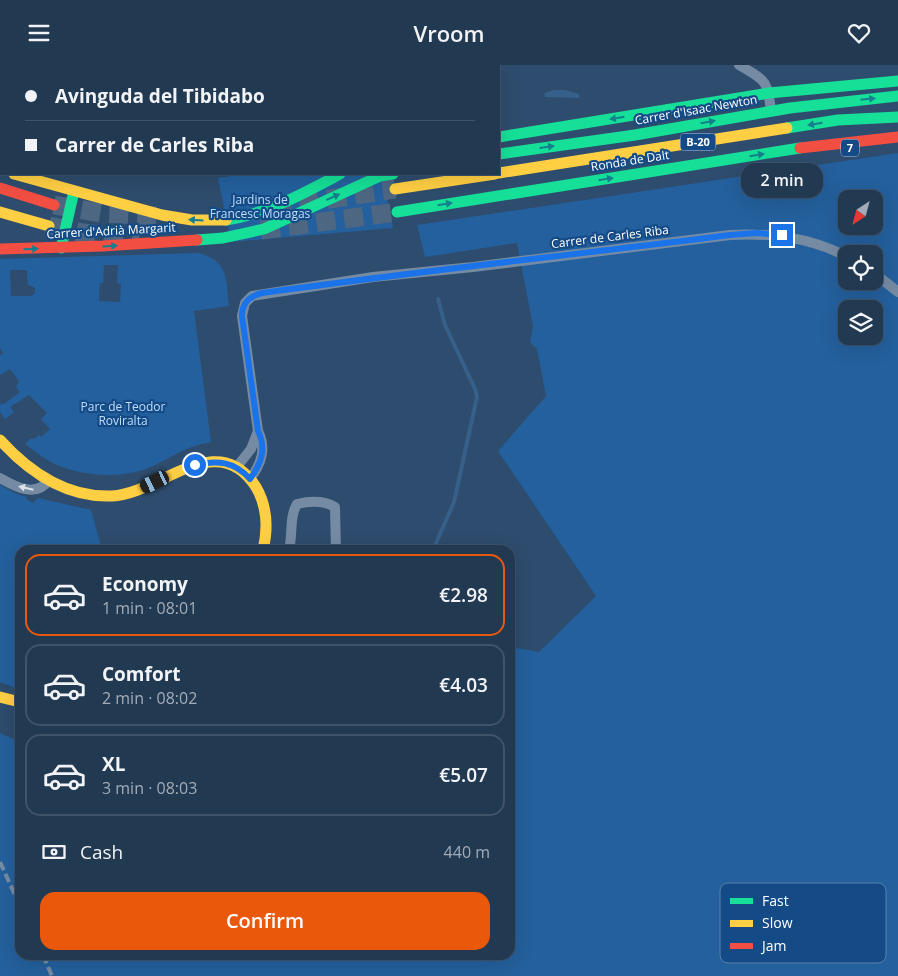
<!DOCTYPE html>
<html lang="en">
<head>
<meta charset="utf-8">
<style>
  :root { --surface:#223952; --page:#2e445c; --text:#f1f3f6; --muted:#a2acb8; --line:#3f5369; --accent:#ea580c }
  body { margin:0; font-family:"Open Sans",sans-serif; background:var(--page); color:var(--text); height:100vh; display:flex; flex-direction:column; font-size:19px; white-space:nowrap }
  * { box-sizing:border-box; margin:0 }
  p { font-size:16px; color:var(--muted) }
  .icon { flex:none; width:28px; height:28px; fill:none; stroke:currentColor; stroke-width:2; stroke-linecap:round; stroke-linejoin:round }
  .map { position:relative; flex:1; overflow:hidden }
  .panel { position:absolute; left:15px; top:480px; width:500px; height:415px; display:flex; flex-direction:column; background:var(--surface); border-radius:15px; box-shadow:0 5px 20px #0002,0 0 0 1px var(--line) }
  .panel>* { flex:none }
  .top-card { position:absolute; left:0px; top:0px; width:500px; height:110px; box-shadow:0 5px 20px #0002,0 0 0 1px var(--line); display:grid; align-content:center; height:110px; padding:0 25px; background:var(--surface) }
  .needle { width:32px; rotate:216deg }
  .controls { position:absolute; left:838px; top:125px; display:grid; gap:10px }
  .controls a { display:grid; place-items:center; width:45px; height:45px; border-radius:10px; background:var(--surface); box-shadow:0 5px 20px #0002,0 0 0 1px var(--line); font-size:25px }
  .end { position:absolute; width:22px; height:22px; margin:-11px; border:6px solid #1a73e8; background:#fff; box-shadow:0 0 0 2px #fff }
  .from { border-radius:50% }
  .bubble { position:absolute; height:35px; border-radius:15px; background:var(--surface); box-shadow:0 5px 20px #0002,0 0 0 1px var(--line); font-size:16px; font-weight:600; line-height:35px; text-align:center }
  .car { position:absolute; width:15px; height:30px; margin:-15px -8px; border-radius:6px; box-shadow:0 0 4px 1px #0007; background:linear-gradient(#222 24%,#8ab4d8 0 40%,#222 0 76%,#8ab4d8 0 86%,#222 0) }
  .top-card b { display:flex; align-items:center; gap:18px; height:48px; font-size:19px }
  .top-card b+b { border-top:1px solid var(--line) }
  .top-card i { width:12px; height:12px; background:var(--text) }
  ul { padding:9px 0 0; list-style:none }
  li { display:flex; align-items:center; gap:15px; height:82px; margin:0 10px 8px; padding:0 15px; border:2px solid var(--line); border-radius:15px }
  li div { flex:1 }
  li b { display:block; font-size:19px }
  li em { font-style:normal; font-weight:600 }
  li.current { border-color:var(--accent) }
  li>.icon { width:45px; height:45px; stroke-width:1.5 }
  .pay { display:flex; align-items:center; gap:12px; height:55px; padding:0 25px; font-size:19px }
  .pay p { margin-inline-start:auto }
  .primary-button { display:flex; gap:10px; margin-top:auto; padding:10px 25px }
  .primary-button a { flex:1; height:58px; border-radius:15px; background:var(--accent); color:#fff; font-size:20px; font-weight:600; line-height:58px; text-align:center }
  header { display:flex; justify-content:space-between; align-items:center; height:65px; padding:0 25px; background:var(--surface); font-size:22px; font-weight:600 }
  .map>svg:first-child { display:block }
  .green { fill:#24609d; fill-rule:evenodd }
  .water { fill:#365f8a }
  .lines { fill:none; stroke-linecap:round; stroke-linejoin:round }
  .stream { stroke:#365f8a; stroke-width:4 }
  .highway-tunnel { stroke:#4d6783; stroke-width:19; stroke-dasharray:19 9; stroke-linecap:butt }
  .street { stroke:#758ba3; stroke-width:10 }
  .fast { stroke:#16e098; stroke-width:11 }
  .slow { stroke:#ffcf43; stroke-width:11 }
  .jam { stroke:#f24e42; stroke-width:11 }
  .rail { stroke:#778ca2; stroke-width:4; stroke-dasharray:9 4; stroke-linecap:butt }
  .oneway { fill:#157f8d }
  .oneway2 { fill:#dce2e8 }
  .route { stroke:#1a73e8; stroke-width:6 }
  .labels { text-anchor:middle; stroke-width:4.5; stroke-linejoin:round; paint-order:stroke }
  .shield { fill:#144b87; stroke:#b8c9db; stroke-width:1 }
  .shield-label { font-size:11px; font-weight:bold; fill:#fff }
  .street-label { font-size:12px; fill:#fff; stroke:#144b87 }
  .park-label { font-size:12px; fill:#bfddfb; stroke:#144b87 }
  .key { fill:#144b87; stroke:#5a81ab; stroke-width:1 }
  .key-label { font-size:14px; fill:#fff }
</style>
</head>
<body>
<header><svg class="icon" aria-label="menu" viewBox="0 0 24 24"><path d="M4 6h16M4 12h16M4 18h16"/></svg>Vroom<svg class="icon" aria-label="heart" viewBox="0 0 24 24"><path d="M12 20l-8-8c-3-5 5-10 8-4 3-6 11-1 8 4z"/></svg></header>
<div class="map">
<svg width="898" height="911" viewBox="0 0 898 911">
  <rect width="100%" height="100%" fill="#2e4c6d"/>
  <!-- green -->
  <g class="green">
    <path d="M898,88V911H0V668L20,677V890H510V582L539,587L596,531L498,386L546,331L537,284L530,277L533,261L517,178L425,192L417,160ZM846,134H874V161H846ZM846,189H874V216H846ZM846,244H874V271H846Z"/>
    <path d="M246,109H382L393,163L231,177L218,113Z"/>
    <path d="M199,188C229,196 226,215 229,241L194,246L211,377C185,382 178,389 155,400C122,416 78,412 47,395C39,390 32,384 25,379L31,373L34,374L39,370L41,372L50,364L41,354L47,348L29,330L10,342L14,347L5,354L0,347V339H4L20,327L16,322L19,316L10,304L0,310V290L3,288L0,283V194ZM104,200H118L117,218L121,219L120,237L99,236L100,218H103ZM10,205H27L28,220L35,223V228L31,231H11Z"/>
    <path d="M0,420L17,429L27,432L26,434L33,438L38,433L91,445L102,485H20V625L0,617Z"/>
  </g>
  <!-- water -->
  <path class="water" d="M554,25H565L579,29V33L545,32L544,28Z"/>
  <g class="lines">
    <!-- stream -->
    <path class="stream" d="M433,485L454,437L477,332L475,324L445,260L438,234"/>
    <!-- highway-tunnel -->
    <g class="highway-tunnel">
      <path d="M54,140L101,148L158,151"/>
      <path d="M272,143L395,124"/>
      <path d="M49,161L83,168L139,175"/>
      <path d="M261,165L397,147"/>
    </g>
    <!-- street -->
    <g class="street">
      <path d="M36,0L38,1"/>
      <path d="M418,0V1"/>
      <path d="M739,0C766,16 767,14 771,46"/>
      <path d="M874,208L898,227"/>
      <path d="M236,403L251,384L258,366"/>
      <path d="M0,413C16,422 36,433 49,415"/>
      <path d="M250,414C261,399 267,384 258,366L242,251L245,238L252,231L373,212L473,202L730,170C772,168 808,172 846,191"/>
      <path d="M289,485C293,469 289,453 297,439C310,436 323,435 335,442L336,485"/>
    </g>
    <!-- fast -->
    <g class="fast">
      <path d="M787,63L838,55L898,52"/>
      <path d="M499,72L769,28L898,16"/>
      <path d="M499,89L635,70L790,43L898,31"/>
      <path d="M0,104L1,105"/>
      <path d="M397,147L800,83"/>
      <path d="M226,155C267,149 304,128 340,109"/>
      <path d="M197,175L223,173L264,164L380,111L393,109"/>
      <path d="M61,183L74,126"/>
    </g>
    <!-- slow -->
    <g class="slow">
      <path d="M499,108L787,63"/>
      <path d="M14,109L162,150L192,155H226"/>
      <path d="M395,124L495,109"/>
      <path d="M0,147L49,161"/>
      <path d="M0,375C29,407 67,433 112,431C160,429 217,361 256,422C267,441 268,464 263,485"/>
      <path d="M0,632L20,637"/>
    </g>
    <!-- jam -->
    <g class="jam">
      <path d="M800,83L898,72"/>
      <path d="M0,123L54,140"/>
      <path d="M0,184L103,181L197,175"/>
    </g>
    <!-- rail -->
    <g class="rail">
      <path d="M0,797L20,841"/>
      <path d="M43,890L52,911"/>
    </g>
  </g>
  <!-- one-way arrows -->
  <defs><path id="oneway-solid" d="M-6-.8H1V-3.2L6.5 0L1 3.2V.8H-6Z" transform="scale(1.25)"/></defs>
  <g class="oneway">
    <use href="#oneway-solid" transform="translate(868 34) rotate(-6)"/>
    <use href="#oneway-solid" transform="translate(617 53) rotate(171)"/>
    <use href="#oneway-solid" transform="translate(708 57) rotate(-10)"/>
    <use href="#oneway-solid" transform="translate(815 59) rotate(171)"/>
    <use href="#oneway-solid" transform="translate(547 82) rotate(-8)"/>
    <use href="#oneway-solid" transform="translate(757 90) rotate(-9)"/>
    <use href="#oneway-solid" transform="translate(606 114) rotate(-9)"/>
    <use href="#oneway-solid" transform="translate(333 132) rotate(-24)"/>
    <use href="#oneway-solid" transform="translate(445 139) rotate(-9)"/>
    <use href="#oneway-solid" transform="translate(196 155) rotate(-176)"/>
    <use href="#oneway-solid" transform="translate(110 181) rotate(-4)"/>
    <use href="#oneway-solid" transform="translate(31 184) rotate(-1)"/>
  </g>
  <use class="oneway2" href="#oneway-solid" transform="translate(26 423) rotate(-167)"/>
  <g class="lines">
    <!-- route -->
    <path class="route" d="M195,400C217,395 234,396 250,414C261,399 267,384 258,366L242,251C242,237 250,231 262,228C418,206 574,190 730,170L756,168L782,170"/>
  </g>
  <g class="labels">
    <!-- shield labels -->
    <g class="shield">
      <rect x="680.5" y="68.5" width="35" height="17" rx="4"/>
      <rect x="841" y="74.5" width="18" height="17" rx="4"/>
    </g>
    <g class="shield-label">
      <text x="698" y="81">B-20</text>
      <text x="850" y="87">7</text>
    </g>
    <!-- street labels -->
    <g class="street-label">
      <text transform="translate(696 45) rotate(-10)" y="4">Carrer d'Isaac Newton</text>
      <text transform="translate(630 96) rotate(-9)" y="4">Ronda de Dalt</text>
      <text transform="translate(111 166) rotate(-3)" y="4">Carrer d'Adrià Margarit</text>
      <text transform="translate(610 172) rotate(-7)" y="4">Carrer de Carles Riba</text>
    </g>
    <!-- park labels -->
    <g class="park-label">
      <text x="260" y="139">Jardins de<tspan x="260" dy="14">Francesc Moragas</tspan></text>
      <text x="123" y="346">Parc de Teodor<tspan x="123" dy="14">Roviralta</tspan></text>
    </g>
  </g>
  <!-- legend -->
  <rect x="720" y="818" width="166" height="80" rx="8" class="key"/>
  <rect x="730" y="833" width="23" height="6" fill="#16e098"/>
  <rect x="730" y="855" width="23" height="7" fill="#ffcf43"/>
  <rect x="730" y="878" width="23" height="6" fill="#f24e42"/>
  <g class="key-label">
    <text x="762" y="841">Fast</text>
    <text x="762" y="863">Slow</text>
    <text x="762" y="886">Jam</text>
  </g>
</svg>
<div class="controls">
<a><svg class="needle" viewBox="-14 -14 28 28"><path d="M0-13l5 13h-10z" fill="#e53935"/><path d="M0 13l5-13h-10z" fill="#a2acb8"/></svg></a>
<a><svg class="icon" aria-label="locate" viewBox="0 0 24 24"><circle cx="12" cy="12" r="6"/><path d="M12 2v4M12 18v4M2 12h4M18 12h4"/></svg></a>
<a><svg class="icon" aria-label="layers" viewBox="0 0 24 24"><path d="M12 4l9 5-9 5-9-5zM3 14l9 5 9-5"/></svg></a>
</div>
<i class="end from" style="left:195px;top:400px"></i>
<i class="end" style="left:782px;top:170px"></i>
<div class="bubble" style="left:741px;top:98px;width:82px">2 min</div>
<i class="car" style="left:155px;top:417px;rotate:244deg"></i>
<div class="top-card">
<b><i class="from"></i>Avinguda del Tibidabo</b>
<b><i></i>Carrer de Carles Riba</b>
</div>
<section class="panel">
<ul>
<li class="current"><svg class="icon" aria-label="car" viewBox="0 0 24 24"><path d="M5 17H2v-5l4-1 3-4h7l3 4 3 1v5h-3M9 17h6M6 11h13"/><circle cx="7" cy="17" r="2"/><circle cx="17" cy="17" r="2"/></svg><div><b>Economy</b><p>1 min · 08:01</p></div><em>€2.98</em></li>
<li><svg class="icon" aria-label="car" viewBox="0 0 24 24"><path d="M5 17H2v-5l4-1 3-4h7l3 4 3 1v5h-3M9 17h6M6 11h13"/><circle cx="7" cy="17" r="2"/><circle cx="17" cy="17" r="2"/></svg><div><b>Comfort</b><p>2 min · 08:02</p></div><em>€4.03</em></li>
<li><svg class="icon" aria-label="car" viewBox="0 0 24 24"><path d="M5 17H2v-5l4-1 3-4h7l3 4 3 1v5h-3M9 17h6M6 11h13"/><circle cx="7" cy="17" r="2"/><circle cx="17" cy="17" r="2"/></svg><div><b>XL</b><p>3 min · 08:03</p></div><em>€5.07</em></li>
</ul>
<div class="pay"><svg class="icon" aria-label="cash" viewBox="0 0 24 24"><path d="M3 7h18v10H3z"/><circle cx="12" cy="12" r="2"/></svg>Cash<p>440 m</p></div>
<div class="primary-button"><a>Confirm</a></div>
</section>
</div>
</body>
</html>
